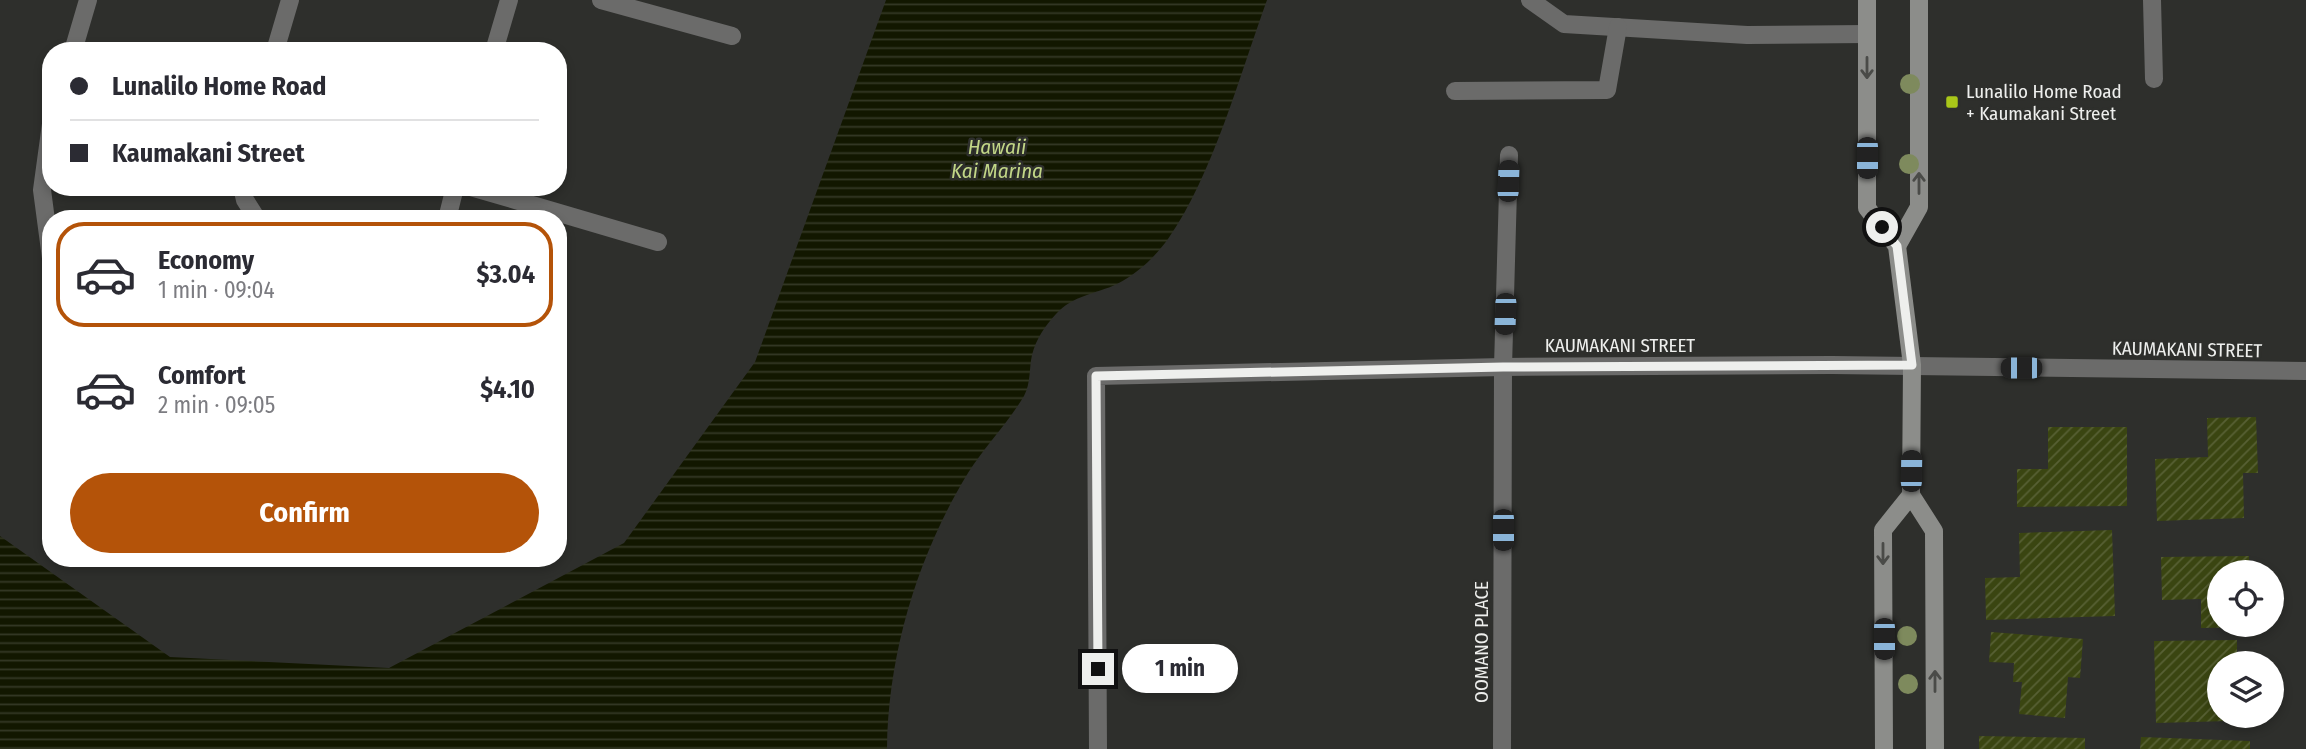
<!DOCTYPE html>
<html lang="en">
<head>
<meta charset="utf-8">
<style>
  :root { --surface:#fff; --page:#f2f2f3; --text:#2b2b33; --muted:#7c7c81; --line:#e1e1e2; --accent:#b45309 }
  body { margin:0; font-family:"Fira Sans Condensed",sans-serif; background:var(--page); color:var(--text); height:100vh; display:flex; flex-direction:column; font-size:26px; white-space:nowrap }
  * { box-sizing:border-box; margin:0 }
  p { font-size:23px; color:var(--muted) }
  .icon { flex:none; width:38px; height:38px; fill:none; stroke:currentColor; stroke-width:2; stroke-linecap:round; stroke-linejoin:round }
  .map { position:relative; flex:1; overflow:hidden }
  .drawer { position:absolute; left:42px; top:210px; width:525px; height:357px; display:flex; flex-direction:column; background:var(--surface); border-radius:28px; box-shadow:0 4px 10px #0003 }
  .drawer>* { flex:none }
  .hud { position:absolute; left:42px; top:42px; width:525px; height:154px; border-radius:28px; box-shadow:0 4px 10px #0003; display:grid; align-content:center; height:154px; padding:0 28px; background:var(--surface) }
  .fabs { position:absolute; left:2207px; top:560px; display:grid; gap:14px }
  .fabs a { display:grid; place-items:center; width:77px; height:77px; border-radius:50%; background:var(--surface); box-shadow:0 4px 10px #0003; font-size:35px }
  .end { position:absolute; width:32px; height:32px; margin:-16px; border:9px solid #eeefed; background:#111; box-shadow:0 0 0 4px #111 }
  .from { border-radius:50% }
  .bubble { position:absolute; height:49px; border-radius:24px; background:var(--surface); box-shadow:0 4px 10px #0003; font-size:23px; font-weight:700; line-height:49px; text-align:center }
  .car { position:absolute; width:21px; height:42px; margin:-21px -10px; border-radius:9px; box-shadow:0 0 5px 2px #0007; background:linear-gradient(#222 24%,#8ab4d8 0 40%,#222 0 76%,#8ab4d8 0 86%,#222 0) }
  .hud b { display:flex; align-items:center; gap:24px; height:66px; font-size:26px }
  .hud b+b { border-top:2px solid var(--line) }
  .hud i { width:18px; height:18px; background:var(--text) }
  ul { padding:12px 0 0; list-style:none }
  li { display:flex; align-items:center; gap:21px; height:105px; margin:0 14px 10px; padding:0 14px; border:4px solid transparent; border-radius:28px }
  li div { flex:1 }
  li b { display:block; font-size:26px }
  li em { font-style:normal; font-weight:700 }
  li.selected { border-color:var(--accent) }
  li>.icon { width:63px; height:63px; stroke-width:1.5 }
  .button { display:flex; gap:14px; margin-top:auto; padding:14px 28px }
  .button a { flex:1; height:80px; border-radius:42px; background:var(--accent); color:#fff; font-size:28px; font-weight:700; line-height:80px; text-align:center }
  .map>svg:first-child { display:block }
  .water { fill:url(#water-rules) }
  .building { fill:url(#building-hatch) }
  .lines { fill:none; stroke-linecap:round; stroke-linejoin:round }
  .lane { stroke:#6b6b6a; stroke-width:18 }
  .street { stroke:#6b6b6a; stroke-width:18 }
  .secondary { stroke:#8c8d8a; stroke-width:18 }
  .tree { fill:#7e8a5d }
  .oneway { stroke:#4a4b48 }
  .route { stroke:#eeefed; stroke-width:9 }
  .poi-dot { fill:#a9c719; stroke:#2e2f2c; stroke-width:2.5 }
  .labels { text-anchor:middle; stroke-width:5; stroke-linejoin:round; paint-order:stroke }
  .poi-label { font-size:19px; fill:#eeefed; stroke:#2e2f2c; text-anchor:start }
  .street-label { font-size:19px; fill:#eeefed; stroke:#2e2f2c }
  .water-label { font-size:21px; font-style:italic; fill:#c2d687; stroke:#2e2f2c }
</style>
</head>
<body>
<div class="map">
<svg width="2306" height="749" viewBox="0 0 2306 749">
  <defs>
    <pattern id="water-rules" width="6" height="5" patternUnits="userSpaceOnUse" patternTransform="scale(1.75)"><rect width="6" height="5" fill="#121700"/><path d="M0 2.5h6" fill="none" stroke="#353926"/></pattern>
    <pattern id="building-hatch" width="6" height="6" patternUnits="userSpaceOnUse" patternTransform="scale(1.75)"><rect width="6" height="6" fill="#3a4511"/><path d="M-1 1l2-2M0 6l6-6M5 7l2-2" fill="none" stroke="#576034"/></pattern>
  </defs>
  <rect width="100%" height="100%" fill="#2e2f2c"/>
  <!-- water -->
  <path class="water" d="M886,0H1267C1240,74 1213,175 1168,239C1154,258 1138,273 1117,284C1096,294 1073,295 1056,314C1045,326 1036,339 1032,355C1029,368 1031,383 1024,396C1008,423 985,446 968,473C918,555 888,653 887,749H0V536L170,657L389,668L624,543L755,362Z"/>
  <!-- building -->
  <g class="building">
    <path d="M2256,417L2258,473H2243L2244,518L2157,521L2155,459L2208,457L2207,418Z"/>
    <path d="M2048,427H2127V506L2017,507V469H2048Z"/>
    <path d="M2112,530L2115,616L1986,620L1985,578L2020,577L2019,533Z"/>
    <path d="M2249,556V572H2219V625H2261V627L2201,628V599L2162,600L2161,557Z"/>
    <path d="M1991,632L2083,639L2080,678L2068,677L2065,718L2019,714L2022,682H2013L2014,663L1989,662Z"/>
    <path d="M2237,640V663H2219V716H2266V720L2156,723L2154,641Z"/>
    <path d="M1979,736L2085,738V749H1979Z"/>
    <path d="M2141,737L2250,741V749H2140Z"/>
  </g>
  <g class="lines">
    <!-- lane -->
    <g class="lane">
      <path d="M601,0L732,36"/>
      <path d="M1530,0L1564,24L1747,35L1867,34"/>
      <path d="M73,51L88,0"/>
      <path d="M275,51L290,0"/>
      <path d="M494,51L509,0"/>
      <path d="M1455,91L1607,90L1618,27"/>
      <path d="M51,124L42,190L51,258"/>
      <path d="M242,187L245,200L257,219"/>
      <path d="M471,187L658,242"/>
      <path d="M447,219L455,187"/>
    </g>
    <!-- street -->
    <g class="street">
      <path d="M2152,0L2154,79"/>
      <path d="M1098,749L1096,376L1503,367L1832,365L2306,371"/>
      <path d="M1502,749L1503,367L1509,155"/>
    </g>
    <!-- secondary -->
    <g class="secondary">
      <path d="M1867,0V208L1897,246L1912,365L1911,495L1934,531L1935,749"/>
      <path d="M1897,246L1919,207V0"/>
      <path d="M1884,749L1883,530L1911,495"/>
    </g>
  </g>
  <!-- trees -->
  <g class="tree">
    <circle cx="1910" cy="84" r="10"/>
    <circle cx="1909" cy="164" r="10"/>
    <circle cx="1907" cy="636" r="10"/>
    <circle cx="1908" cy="684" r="10"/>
  </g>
  <!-- one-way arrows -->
  <defs><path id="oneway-shaft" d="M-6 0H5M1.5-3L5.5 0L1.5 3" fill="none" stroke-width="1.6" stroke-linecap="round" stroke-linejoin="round" transform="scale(1.75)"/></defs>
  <g class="oneway">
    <use href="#oneway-shaft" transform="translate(1867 68) rotate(90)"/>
    <use href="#oneway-shaft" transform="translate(1919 183) rotate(-90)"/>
    <use href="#oneway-shaft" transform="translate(1883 554) rotate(90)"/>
    <use href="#oneway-shaft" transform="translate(1935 681) rotate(-90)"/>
  </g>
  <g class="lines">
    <!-- route -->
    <path class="route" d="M1098,669L1096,376L1503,367L1912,365L1897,246L1882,227"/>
  </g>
  <!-- markers -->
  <rect class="poi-dot" x="1945" y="95" width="14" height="14" rx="3.5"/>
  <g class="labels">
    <!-- poi labels -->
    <g class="poi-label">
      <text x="1966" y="98">Lunalilo Home Road<tspan x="1966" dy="22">+ Kaumakani Street</tspan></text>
    </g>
    <!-- street labels -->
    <g class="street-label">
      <text x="1620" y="352">KAUMAKANI STREET</text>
      <text transform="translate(2187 349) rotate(1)" y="7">KAUMAKANI STREET</text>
      <text transform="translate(1481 642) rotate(-90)" y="7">OOMANO PLACE</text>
    </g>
    <!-- water labels -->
    <g class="water-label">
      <text x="997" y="154">Hawaii<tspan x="997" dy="24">Kai Marina</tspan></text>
    </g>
  </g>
</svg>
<div class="fabs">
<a><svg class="icon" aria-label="locate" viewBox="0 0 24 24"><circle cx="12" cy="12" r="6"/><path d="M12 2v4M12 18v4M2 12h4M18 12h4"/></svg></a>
<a><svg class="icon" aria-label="layers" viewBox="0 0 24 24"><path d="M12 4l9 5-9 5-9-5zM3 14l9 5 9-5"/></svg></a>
</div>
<i class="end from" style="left:1882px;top:227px"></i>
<i class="end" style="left:1098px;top:669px"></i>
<div class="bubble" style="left:1122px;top:644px;width:116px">1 min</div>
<i class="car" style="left:1867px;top:158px;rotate:180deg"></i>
<i class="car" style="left:1508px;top:181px;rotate:2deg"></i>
<i class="car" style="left:1505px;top:314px;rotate:182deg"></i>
<i class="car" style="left:2021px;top:368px;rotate:270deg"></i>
<i class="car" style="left:1911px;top:471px;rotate:1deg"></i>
<i class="car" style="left:1503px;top:530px;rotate:180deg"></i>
<i class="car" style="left:1884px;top:639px;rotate:180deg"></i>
<div class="hud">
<b><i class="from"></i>Lunalilo Home Road</b>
<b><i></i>Kaumakani Street</b>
</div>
<section class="drawer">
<ul>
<li class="selected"><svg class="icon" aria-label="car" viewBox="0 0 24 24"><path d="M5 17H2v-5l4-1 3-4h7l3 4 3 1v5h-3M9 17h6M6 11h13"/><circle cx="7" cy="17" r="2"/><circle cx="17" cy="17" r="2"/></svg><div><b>Economy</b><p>1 min · 09:04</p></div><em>$3.04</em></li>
<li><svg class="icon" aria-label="car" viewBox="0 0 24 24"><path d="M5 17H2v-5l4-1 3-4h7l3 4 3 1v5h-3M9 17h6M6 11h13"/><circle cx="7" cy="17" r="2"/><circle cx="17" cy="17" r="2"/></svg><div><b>Comfort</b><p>2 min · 09:05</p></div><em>$4.10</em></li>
</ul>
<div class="button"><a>Confirm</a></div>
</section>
</div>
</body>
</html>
